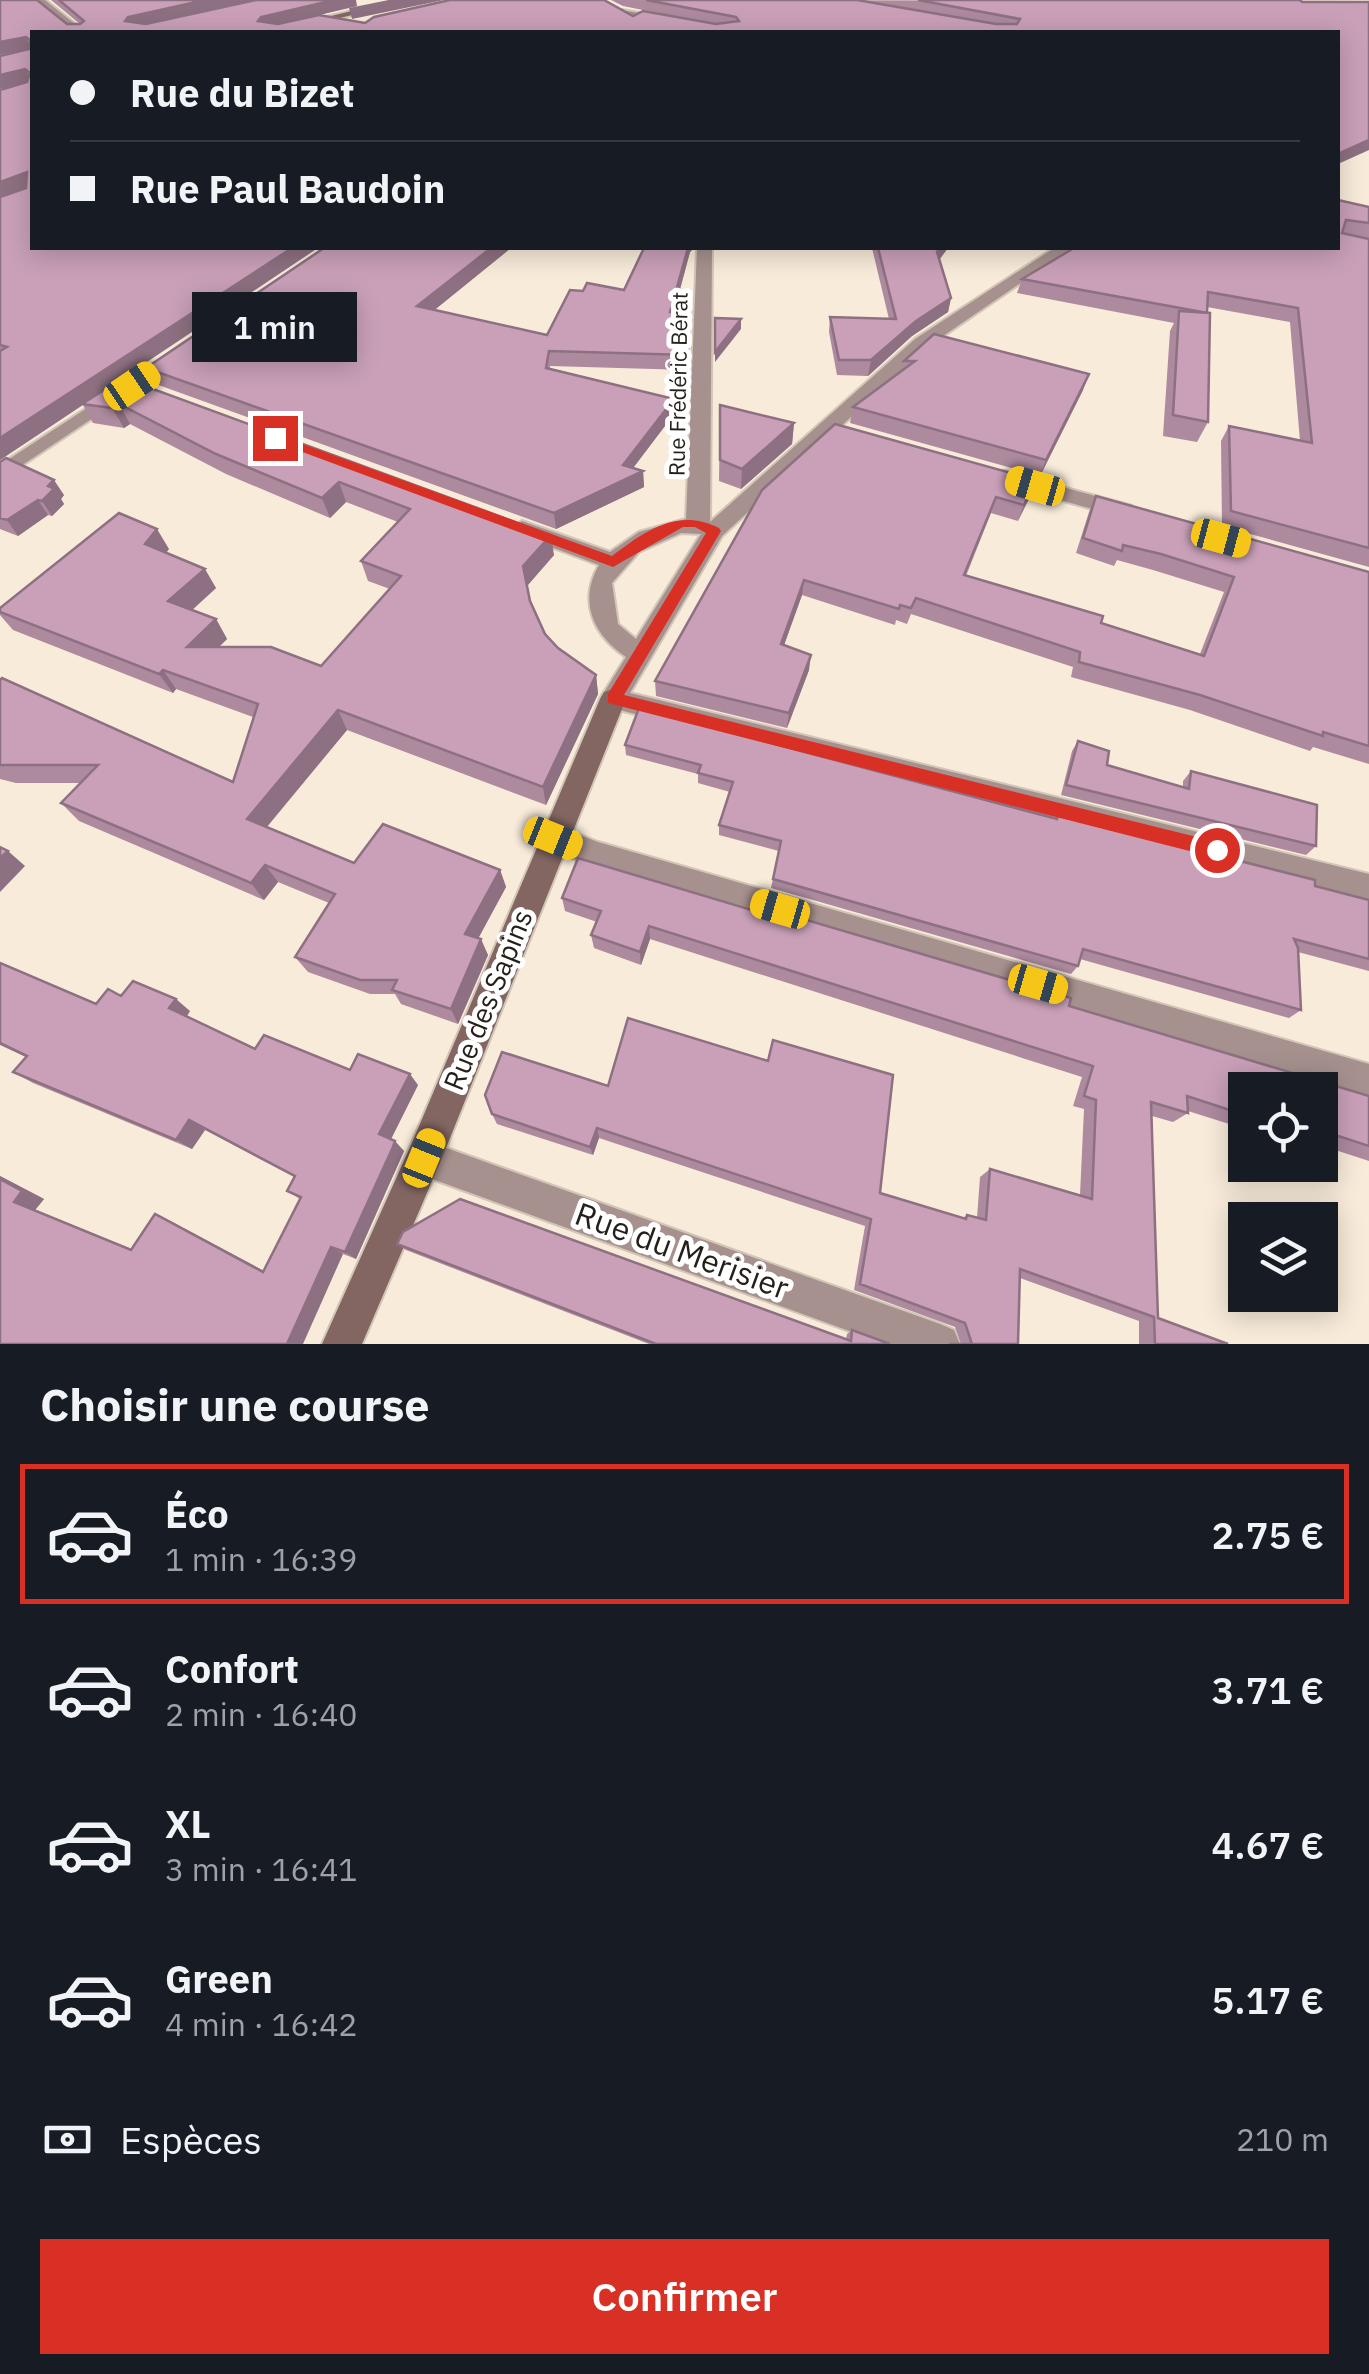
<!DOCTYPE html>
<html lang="fr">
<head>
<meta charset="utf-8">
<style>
  :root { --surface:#171b24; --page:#242831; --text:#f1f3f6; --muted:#9ea1a6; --line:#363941; --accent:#d93025 }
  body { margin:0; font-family:"IBM Plex Sans",sans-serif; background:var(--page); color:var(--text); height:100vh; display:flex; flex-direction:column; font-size:38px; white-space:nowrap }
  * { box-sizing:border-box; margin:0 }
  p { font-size:32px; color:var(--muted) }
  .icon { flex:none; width:55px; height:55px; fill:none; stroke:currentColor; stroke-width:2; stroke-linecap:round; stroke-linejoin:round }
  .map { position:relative; height:1344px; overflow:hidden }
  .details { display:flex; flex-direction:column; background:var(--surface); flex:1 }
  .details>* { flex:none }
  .top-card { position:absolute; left:30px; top:30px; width:1310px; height:220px; border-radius:0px; box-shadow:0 5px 25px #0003; display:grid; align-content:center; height:220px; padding:0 40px; background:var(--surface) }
  .tools { position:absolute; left:1228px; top:1072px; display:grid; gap:20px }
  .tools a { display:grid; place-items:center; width:110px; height:110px; border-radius:0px; background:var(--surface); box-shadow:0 5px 25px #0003; font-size:50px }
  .end { position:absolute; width:45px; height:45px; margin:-22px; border:12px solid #d93025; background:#fff; box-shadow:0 0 0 5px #fff }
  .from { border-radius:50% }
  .bubble { position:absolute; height:70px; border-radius:0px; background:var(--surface); box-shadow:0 5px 25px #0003; font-size:32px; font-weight:600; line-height:70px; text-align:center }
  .car { position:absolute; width:30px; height:60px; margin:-30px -15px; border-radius:12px; box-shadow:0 0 8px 2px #0007; background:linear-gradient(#f5c518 24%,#345 0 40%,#f5c518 0 76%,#345 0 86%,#f5c518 0) }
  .top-card b { display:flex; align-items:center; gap:35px; height:95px; font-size:38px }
  .top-card b+b { border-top:2px solid var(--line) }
  .top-card i { width:25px; height:25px; background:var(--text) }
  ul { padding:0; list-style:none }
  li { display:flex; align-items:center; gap:30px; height:140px; margin:0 20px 15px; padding:0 20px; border:5px solid transparent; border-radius:0px }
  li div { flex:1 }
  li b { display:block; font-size:38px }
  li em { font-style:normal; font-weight:600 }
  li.selected { border-color:var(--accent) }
  li>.icon { width:90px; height:90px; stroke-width:1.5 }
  h2 { padding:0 40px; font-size:45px; line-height:120px }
  .pay { display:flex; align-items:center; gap:25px; height:110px; padding:0 40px; font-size:38px }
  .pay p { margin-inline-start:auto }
  .button { display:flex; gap:20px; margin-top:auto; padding:20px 40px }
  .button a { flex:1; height:115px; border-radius:0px; background:var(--accent); color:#fff; font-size:40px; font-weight:600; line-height:115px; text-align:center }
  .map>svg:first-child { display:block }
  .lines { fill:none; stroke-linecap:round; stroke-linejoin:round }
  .street-casing { stroke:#d2c6b7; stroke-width:4 }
  .secondary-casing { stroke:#d2c6b7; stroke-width:4 }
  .street { fill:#a6918e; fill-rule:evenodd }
  .secondary { fill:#836662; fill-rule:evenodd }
  .wall { fill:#ad8a9e }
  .shaded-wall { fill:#8d7081 }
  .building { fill:#c9a0b8; stroke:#8d7081; stroke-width:2.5 }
  .route { fill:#d93025 }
  .labels { text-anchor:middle; stroke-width:10; stroke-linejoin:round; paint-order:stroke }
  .far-street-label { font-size:22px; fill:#241f19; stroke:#fff }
  .street-label { font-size:28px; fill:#241f19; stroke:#fff }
  .near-street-label { font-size:32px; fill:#241f19; stroke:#fff }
</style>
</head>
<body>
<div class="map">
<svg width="1369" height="1344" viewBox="0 0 1369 1344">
  <rect width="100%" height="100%" fill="#f8ebda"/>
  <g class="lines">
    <!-- street casing -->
    <g class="street-casing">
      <g id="street">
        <path d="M34,0H45L85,32H74Z"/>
        <path d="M622,10L730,29L735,32H716L625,15Z"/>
        <path d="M697,248H712L710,522L915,339L1054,248H1072L927,347L722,536L630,693L1369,874V902L604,706L600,699L626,657C593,635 578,601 599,565L514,533L511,528L522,521L610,552L639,532L686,519ZM681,533L701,534L636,639L618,624L612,583L639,552Z"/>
        <path d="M174,351L180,352V360L0,480V465Z"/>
        <path d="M1004,471L1132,506L1135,511L1124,518L997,482L994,477L997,472Z"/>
        <path d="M553,825L598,842L1369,1064V1098L597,868L543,847L539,838L543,829Z"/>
        <path d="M424,1140L940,1324L954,1330L960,1344H885L424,1176L411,1171L406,1158L411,1145Z"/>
      </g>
    </g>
    <!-- secondary casing -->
    <g class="secondary-casing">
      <g id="secondary">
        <path d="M397,0H415L281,32H265Z"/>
        <path d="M613,689L622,692L626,699L442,1158L362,1344H322L411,1145L600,699L604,692Z"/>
      </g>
    </g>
    <!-- street -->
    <use href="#street" class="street"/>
    <!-- secondary -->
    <use href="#secondary" class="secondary"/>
  </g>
  <!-- wall -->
  <g class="wall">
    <path d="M0,0L67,24H80L51,0H255L357,6L319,15L365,23L633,16L712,24L623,6L611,0L1369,1L1315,2L1338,32H32L124,378L554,555L527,586L530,602L545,634L558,648L596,675L598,694L546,805L347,730L267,827L354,863L500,870L506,887L478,938L488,955L458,1024L401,1004L395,994H370L308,972L295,957L329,903L278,882L264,900L79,821L61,803L80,783H16L0,779V680L233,782L253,717L176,689L173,693L13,630L0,615V608L169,549L166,553L216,588L192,610L216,619L227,639L219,647L321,666L390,589L368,581L361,561L398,522L346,502L330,518L226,474L130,424L124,428L93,423L83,405L0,460V90L27,82Z"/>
    <path d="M1338,200L1369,207V567L1222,526L1221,441L1229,426L1300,441L1290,322L1207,307L1208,422L1197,442L1163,436L1170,331L1174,323L1017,293L1022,279Z"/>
    <path d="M323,248H511L434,310L547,335L583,291L624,290L644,248H694L690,252L674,312H690L688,370L550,366V369L674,399V414L633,468L643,471L644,487L556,529L153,383L146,368Z"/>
    <path d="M872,248H948L939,259L951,298L948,312L912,336L868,376L837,375L829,332L830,317L889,319Z"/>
    <path d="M934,334L1083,390L1040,476L850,423L853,407L902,371L904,361Z"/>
    <path d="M720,405L794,423L792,444L741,489L719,481Z"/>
    <path d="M0,462L64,495L61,499L64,504L52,516L48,515L18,536L0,529Z"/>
    <path d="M1036,480L1018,521L991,513L966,576L1101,623L1200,654L1224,592L1153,570L1117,560L1114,566L1076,553L1089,512L1096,496L1369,572V764L1313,747L1310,751L1190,710L1071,677L1073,667L911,614L907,624L896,620L895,625L802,595L784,645L809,670L787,728L656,696L655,681L762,490Z"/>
    <path d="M1078,741L1107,765L1183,787V781L1191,771L1316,846L1306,855L1061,795L1072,751Z"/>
    <path d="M625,745L1056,819L1058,815L1369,900V971L1298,952L1301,1010L1289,1018L1080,959L1078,966L1071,974L771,888L779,851L719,835V825L730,792L698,783V774L626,755Z"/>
    <path d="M562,898L1069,1006L1369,1096V1161L1320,1145V1090H1245V1129L1188,1111V1113L1173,1122L1152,1116L1158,1318L1228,1344H1139V1321L1020,1278L1018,1344H961L955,1327L854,1290L865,1226L599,1138L593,1155L497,1124L492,1114L485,1095L880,1193L963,1218L967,1215L977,1218L980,1177L990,1169L1080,1195L1084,1109L1073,1106L1082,1077L650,939L641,965L594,948L591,935L597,922L565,911Z"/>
    <path d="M0,963L96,1004L121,996L190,1011L187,1016L255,1049L418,1085L391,1139L404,1151L356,1259L343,1254L0,1344V1176L44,1199L35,1210L132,1249L155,1214L172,1222L264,1271L300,1199L287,1191L294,1177L205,1130L192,1149L33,1083L13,1072L26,1057L0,1045Z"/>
    <path d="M397,1244L846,1339L847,1334L852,1330L890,1344H649L406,1250Z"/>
  </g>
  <!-- shaded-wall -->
  <g class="shaded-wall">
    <path d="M205,0H255L129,32L125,21L128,17Z"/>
    <path d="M334,0H356L357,6L264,28L258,21L261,17Z"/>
    <path d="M389,0H444L352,19L349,8Z"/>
    <path d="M26,37L31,48L0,55V42Z"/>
    <path d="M25,69L31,81L0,89V75Z"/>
    <path d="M1369,140V150L1338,164V154Z"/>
    <path d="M27,172L32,186L0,198V182Z"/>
    <path d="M292,248H318L0,460V438Z"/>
    <path d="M491,248H511L421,321L417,306Z"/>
    <path d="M688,248H694L690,252L670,326V312Z"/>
    <path d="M940,248H948L934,267L937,252Z"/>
    <path d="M951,298L948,312L912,336L868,376L871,360L916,321Z"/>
    <path d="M741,319V329L715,362V352Z"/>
    <path d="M1089,374L1083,390L1040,476L1046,460Z"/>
    <path d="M674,399V414L624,480L623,465Z"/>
    <path d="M119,404L130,424L124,428L112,408Z"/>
    <path d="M794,423L792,444L741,489L742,469Z"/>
    <path d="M643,471L644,487L556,529L554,513Z"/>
    <path d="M54,480L64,495L61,499L64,504L52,516L42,501L48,486Z"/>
    <path d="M1036,480L1031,495L1018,521L1024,505Z"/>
    <path d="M339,482L346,502L330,518L322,498Z"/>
    <path d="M38,500L48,515L18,536L7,520Z"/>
    <path d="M157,529L169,549L157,564L145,544Z"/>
    <path d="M551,535L554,555L527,586L523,566Z"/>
    <path d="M205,569L216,588L180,621L168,601Z"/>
    <path d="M804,580L802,595L779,659L781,644Z"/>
    <path d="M216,619L227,639L199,666L187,647Z"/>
    <path d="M811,655L809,670L787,728L789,713Z"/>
    <path d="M163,670L176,689L173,693L159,674Z"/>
    <path d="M596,675L598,694L546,805L543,787Z"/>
    <path d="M338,710L347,730L259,836L247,819Z"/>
    <path d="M8,851L25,866L0,892V858Z"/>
    <path d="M265,865L278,882L264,900L251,883Z"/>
    <path d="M500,870L506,887L472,950L465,934Z"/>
    <path d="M649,926L650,939L641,965L640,952Z"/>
    <path d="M481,939L488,955L458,1024L451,1009Z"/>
    <path d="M176,999L190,1011L184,1020L169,1008Z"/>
    <path d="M410,1074L418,1085L389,1143L379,1134Z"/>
    <path d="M189,1120L205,1130L192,1149L176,1140Z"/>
    <path d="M597,1128L599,1138L593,1155L590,1147Z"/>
    <path d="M395,1141L404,1151L356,1259L345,1252Z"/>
    <path d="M0,1176L44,1199L35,1210L149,1257L14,1202L0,1179Z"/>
    <path d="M155,1214L172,1222L277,1278L263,1272Z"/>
    <path d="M331,1247L343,1254L303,1344H287Z"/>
  </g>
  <!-- building -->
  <g class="building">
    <path d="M0,0H37L67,24H80L84,21L59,0H205L128,17L125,21L146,24L256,0H334L261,17L258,21L278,24L319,15L365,23L374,17L450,0H604L633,16L643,11L716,24L739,21L736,17L646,0H857L996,24H1017L1020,19L918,0H1300L1302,2H1369V140L1338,154V32H32V248H292L0,438V351L7,347L0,345V197L26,188L27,172L0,182V90L27,82L30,73L25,69L0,75V56L29,49L30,40L26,37L0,42Z"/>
    <path d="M1338,200L1369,207V223L1346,220L1342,233L1369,239V548L1231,511L1229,426L1312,443L1298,308L1208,292L1207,313L1202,312L1022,279L1074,248H1338Z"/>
    <path d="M324,248H491L417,306L547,335L570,290L583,291L587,283L624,290L644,248H688L670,312H690L688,355L549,351L546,368L674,399L623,465L643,471L554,513L146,368Z"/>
    <path d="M878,248H940L937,252L951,298L916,321L871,360H839L830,317L896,319Z"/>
    <path d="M1179,311L1210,313L1208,422L1173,415Z"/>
    <path d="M715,318L741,319L715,352Z"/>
    <path d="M934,334L1089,374L1046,460L853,407L915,361H904Z"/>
    <path d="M123,378L551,535L523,566L530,601L545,634L558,648L596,675L543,787L338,710L247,819L354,863L383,824L500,870L465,934L481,939L451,1009L392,990L397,980H360L295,957L335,894L265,865L251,883L61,803L98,765H0V680L2,678L233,782L258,704L163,670L159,674L0,612V608L119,513L157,529L145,544L205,569L168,601L216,619L187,647H271L321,666L401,576L361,561L410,509L339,482L322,498L216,454L119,404L112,408L82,404Z"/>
    <path d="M720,405L794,423L742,469L720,460Z"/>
    <path d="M835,424L1036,480L1024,505L996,497L964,575L1103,616L1101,623L1204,656L1234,577L1161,554L1123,545L1122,551L1083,538L1096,496L1369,572V746L1323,732V736L1200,695L1079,662L1080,652L916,598L911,608L900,605L899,609L804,580L781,644L811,655L789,713L655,681L762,490Z"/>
    <path d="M6,458L54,480L48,486L54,489L42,501L38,500L7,520L0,518V462Z"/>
    <path d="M639,708L1057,819L1058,815L1315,880V886L1369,900V959L1294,939L1298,948L1301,1010L1083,949L1078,966L773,879L781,841L719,825L733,782L698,773L701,765L625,745Z"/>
    <path d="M1078,741L1109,751L1107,765L1189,789L1191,771L1317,805L1316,846L1066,785Z"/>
    <path d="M0,847L8,851L0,858Z"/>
    <path d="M578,858L765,914L766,908L1071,998L1069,1006L1369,1096V1146L1320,1130V1090H1245V1115L1187,1096L1188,1113L1151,1102L1158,1318L1228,1344H1155L1154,1317L1020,1269L1018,1344H949H972L965,1323L860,1284L871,1219L597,1128L590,1147L492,1114L485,1095L502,1052L608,1086L628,1018L768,1061L773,1040L893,1075L880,1193L966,1219L967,1215L986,1220L990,1169L1092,1199L1096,1100L1084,1096L1093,1066L649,926L640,952L591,935L601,911L562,898Z"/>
    <path d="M0,963L96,1004L108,989L121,996L133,981L176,999L169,1008L255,1049L264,1035L350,1070L358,1054L410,1074L379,1134L395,1141L393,1147L345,1252L331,1247L287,1344H0V1179L22,1191L14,1202L131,1250L155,1214L263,1272L301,1197L287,1191L295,1176L189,1120L176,1140L13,1072L27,1056L0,1043Z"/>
    <path d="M460,1199L851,1341L852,1330L890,1344H656L397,1244L403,1232Z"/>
  </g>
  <!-- route -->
  <path class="route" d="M275,434L612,556C645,531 678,507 719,528L721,531L624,695L1217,842L1226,850L1217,858L608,703V694L706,533L695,527H683L613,567L270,440L268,438Z"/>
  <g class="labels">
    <!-- far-street labels -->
    <g class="far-street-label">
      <text transform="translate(678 384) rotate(-89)" y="8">Rue Frédéric Bérat</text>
    </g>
    <!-- street labels -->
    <g class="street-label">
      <text transform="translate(488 1000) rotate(-68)" y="10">Rue des Sapins</text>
    </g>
    <!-- near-street labels -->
    <g class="near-street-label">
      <text transform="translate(682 1251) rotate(20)" y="11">Rue du Merisier</text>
    </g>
  </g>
</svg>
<div class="tools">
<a><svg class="icon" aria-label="locate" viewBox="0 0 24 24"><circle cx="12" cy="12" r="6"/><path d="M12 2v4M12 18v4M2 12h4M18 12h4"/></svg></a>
<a><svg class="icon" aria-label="layers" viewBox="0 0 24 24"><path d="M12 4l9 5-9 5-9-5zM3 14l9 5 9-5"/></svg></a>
</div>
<i class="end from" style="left:1217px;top:850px"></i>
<i class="end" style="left:275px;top:438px"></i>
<div class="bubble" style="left:192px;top:292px;width:165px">1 min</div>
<i class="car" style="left:132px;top:386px;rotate:56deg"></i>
<i class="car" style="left:1035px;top:486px;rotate:286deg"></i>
<i class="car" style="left:1221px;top:538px;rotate:105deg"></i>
<i class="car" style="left:553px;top:838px;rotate:112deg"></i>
<i class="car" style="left:780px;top:909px;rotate:286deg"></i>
<i class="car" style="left:1038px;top:984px;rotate:106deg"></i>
<i class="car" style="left:424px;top:1158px;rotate:22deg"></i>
<div class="top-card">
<b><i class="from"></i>Rue du Bizet</b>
<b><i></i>Rue Paul Baudoin</b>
</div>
</div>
<section class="details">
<h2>Choisir une course</h2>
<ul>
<li class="selected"><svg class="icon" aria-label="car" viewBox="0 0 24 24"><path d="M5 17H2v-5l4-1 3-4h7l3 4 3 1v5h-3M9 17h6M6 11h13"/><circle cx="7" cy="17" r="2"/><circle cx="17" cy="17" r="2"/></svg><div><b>Éco</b><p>1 min · 16:39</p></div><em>2.75 €</em></li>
<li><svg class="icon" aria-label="car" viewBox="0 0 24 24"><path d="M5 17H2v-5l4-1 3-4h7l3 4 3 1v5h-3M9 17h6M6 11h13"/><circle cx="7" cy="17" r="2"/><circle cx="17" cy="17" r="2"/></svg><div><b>Confort</b><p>2 min · 16:40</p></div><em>3.71 €</em></li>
<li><svg class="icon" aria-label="car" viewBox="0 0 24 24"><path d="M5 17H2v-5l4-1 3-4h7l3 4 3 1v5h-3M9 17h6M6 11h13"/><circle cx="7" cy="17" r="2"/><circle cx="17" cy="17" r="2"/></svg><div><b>XL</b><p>3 min · 16:41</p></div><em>4.67 €</em></li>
<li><svg class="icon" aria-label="car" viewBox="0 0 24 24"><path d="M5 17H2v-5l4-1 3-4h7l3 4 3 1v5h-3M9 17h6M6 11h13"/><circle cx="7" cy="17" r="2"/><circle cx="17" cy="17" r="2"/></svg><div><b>Green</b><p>4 min · 16:42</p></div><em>5.17 €</em></li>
</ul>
<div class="pay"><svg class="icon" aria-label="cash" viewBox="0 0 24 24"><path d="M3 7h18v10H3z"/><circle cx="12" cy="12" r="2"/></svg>Espèces<p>210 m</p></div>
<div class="button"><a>Confirmer</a></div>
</section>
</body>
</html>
